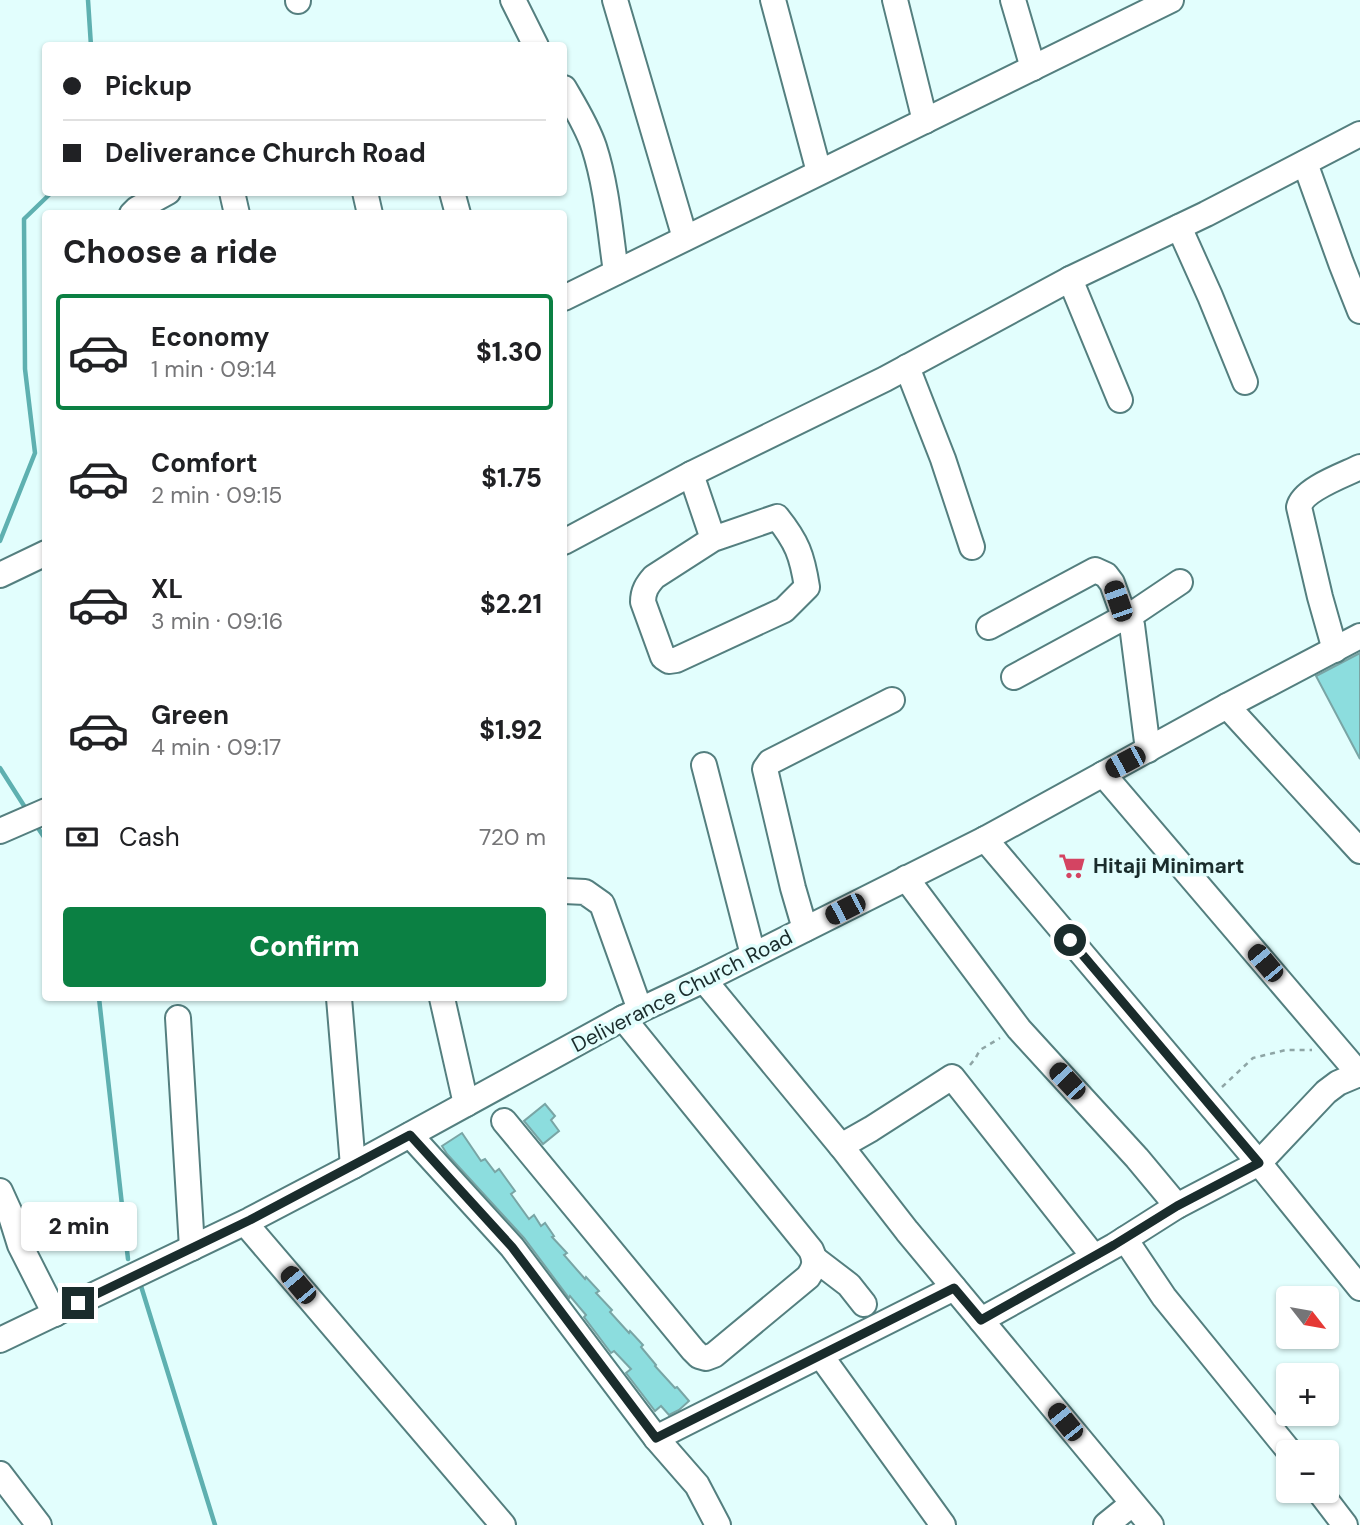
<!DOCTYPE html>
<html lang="en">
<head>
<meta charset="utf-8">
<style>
  :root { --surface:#fff; --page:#f6f6f6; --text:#202124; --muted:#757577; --line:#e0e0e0; --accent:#0b8043 }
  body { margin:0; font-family:"DM Sans",sans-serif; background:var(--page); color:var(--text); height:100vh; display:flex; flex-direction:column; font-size:26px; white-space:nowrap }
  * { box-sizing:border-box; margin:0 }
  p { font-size:23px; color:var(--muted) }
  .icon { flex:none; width:38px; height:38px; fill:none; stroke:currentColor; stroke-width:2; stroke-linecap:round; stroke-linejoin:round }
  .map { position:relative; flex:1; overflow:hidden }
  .panel { position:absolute; left:42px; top:210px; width:525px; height:791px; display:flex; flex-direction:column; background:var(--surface); border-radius:7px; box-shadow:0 2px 5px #0004 }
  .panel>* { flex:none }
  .hud { position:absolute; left:42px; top:42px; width:525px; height:154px; border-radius:7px; box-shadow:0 2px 5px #0004; display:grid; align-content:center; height:154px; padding:0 21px; background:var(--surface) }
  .needle { width:46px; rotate:121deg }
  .tools { position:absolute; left:1276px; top:1286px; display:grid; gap:14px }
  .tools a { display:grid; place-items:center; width:63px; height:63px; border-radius:7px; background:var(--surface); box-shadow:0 2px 5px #0004; font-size:35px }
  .end { position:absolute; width:32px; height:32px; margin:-16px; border:9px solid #1a2c2c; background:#fff; box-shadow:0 0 0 4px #fff }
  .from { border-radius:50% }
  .bubble { position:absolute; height:49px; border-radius:7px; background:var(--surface); box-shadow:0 2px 5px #0004; font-size:23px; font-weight:800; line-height:49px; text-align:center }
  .car { position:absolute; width:21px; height:42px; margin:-21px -10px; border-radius:9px; box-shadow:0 0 5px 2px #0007; background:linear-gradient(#222 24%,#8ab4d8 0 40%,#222 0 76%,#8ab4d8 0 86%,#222 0) }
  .hud b { display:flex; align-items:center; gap:24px; height:66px; font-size:26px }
  .hud b+b { border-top:2px solid var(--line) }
  .hud i { width:18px; height:18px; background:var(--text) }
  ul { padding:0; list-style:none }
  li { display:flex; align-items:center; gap:21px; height:116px; margin:0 14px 10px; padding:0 7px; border:4px solid transparent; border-radius:7px }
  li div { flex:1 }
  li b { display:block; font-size:26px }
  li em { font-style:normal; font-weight:800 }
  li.on { border-color:var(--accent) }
  li>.icon { width:63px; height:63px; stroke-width:1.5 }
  h2 { padding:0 21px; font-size:32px; line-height:84px }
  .pay { display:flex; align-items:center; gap:18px; height:77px; padding:0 21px; font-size:26px }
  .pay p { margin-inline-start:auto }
  .action { display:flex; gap:14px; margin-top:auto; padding:14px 21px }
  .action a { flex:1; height:80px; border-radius:7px; background:var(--accent); color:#fff; font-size:28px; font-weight:800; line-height:80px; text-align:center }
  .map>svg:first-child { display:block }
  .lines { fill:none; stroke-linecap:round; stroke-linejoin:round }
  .stream { stroke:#5eb0b0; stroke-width:4.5 }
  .building { fill:#8cddde; stroke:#79a5a5; stroke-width:2 }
  .minor-casing { stroke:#547f7f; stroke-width:28 }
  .path { stroke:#8ea5a5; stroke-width:2.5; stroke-dasharray:5 5; stroke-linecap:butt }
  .minor { stroke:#fff; stroke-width:24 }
  .route { stroke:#1a2c2c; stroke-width:9 }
  .labels { text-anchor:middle; stroke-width:7; stroke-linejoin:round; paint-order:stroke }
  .poi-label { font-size:21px; font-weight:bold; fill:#1a2c2c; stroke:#e2fefd; text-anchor:start }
  .street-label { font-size:21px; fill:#1a2c2c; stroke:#e2fefd }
</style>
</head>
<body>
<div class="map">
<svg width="1360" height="1525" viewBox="0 0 1360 1525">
  <rect width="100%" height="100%" fill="#e2fefd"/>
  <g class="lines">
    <!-- stream -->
    <g class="stream">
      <path d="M88,0L91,46"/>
      <path d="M0,541L35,453L25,369L24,219L52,192"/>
      <path d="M0,768L28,812"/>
      <path d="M36,825L46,840"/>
      <path d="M99,998L128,1259"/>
      <path d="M141,1286L215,1525"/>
    </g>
  </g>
  <!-- building -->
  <g class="building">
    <path d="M1360,653V759L1316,676Z"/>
    <path d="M545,1104L555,1116L551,1120L559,1131L543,1144L524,1121Z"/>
    <path d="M462,1133L481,1161L485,1159L495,1172L499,1169L515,1191L511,1194L529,1219L534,1215L541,1226L545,1223L554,1236L552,1237L567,1253L564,1255L585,1279L586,1277L599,1291L596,1293L612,1310L610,1312L629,1333L630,1331L643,1345L641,1347L656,1365L655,1366L675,1388L677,1387L689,1401L679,1410L669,1415L661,1406L655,1411L626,1373L631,1369L614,1351L611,1353L584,1317L586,1315L570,1296L569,1298L524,1238L447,1154L442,1146Z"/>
  </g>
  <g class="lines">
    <!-- minor casing -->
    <g class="minor-casing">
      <g id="minor">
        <path d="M298,0V1"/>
        <path d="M513,0L536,46"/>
        <path d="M615,0L685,238"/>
        <path d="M773,0L819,172"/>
        <path d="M895,0L925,121"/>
        <path d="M1013,0L1033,68"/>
        <path d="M564,88C575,107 587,126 594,147C607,187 610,231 616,272"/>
        <path d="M1305,163L1341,263L1360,311"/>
        <path d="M232,192L237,214"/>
        <path d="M365,192L370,214"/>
        <path d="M452,192L458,214"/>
        <path d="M132,214L137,209L168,192"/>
        <path d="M1179,227L1210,296L1245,382"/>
        <path d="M1070,279L1120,400"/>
        <path d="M564,298L1171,0"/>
        <path d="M907,367L943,459L972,547"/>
        <path d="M691,474L713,539L777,517C797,542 802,555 807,587L784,610L676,660L669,661L663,657L643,602C643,591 647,585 654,577L713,539"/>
        <path d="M564,542L691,474L885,379L1070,279L1206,214L1360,134"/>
        <path d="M0,575L46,553"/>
        <path d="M989,627L1095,570L1106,575L1112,583L1125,619L1180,582"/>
        <path d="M1335,650L1320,597L1299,507C1303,489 1344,475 1360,467"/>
        <path d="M1014,677L1119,620C1125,619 1128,620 1132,625L1148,750"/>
        <path d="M1227,706L1360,851"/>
        <path d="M704,765L753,955"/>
        <path d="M1103,774L1360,1075"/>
        <path d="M0,831L46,811"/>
        <path d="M985,839L1259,1163L1360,1288"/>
        <path d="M906,878L1019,1029L1137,1158L1177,1206"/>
        <path d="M564,891L585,892L602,904L640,1010"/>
        <path d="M805,929L793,888L765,769L770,762L892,700"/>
        <path d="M704,980L841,1146L907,1231L1151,1525"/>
        <path d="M339,998L353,1166"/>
        <path d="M442,998L466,1104"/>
        <path d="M178,1018L192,1248"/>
        <path d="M504,1121L693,1350L699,1356L706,1358L714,1355L808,1277C815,1267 816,1261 811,1250L623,1018"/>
        <path d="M410,1135L512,1247L656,1438L697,1485L718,1525"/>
        <path d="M841,1146L871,1129L952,1077L1094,1257"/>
        <path d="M0,1191L10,1213L20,1245L55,1314"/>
        <path d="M245,1223L503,1525"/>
        <path d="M1125,1239L1164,1297L1290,1452"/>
        <path d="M815,1259L849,1285L864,1304"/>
        <path d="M981,1320L1114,1246L1177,1206L1259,1163L1326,1092L1338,1083L1359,1074"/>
        <path d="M0,1340L250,1220L353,1166L623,1018L704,980L985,839L1227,706L1360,636"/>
        <path d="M821,1356L943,1525"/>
        <path d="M656,1438L954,1288"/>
        <path d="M0,1474L39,1525"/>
        <path d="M1319,1491L1345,1525"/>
        <path d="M1106,1525L1132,1504"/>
      </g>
    </g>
    <!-- path -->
    <g class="path">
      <path d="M970,1065L975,1059L980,1050L1000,1038"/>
      <path d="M1222,1087L1253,1058L1286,1050H1312"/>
    </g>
    <!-- minor -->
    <use href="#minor" class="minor"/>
  </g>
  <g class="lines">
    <!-- route -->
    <path class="route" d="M78,1303L250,1220L410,1135L512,1247L656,1438L954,1288L981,1320L1114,1245L1177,1206L1259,1163L1070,940"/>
  </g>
  <!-- icons -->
  <defs>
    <g id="supermarket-bare" transform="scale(2.1)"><path d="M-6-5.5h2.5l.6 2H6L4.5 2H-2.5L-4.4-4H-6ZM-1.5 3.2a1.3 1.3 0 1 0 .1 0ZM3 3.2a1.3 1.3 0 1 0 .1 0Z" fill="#d44462" stroke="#e2fefd" stroke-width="2.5" paint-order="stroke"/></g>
  </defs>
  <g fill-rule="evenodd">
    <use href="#supermarket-bare" x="1072" y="866"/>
  </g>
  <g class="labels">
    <!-- poi labels -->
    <g class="poi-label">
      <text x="1093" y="873">Hitaji Minimart</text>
    </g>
    <!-- street labels -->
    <g class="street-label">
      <text transform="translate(682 991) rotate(-27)" y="7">Deliverance Church Road</text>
    </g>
  </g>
</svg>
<div class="tools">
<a><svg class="needle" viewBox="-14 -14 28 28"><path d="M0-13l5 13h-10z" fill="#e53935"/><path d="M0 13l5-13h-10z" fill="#757577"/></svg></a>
<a>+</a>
<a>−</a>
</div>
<i class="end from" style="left:1070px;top:940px"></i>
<i class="end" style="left:78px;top:1303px"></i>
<div class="bubble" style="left:21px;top:1202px;width:116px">2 min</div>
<i class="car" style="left:1118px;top:601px;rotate:341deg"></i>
<i class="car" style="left:1125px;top:762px;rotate:242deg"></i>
<i class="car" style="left:845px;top:909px;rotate:243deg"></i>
<i class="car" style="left:1265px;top:963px;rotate:320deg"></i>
<i class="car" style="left:1067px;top:1081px;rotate:317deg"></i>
<i class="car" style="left:298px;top:1285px;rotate:320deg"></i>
<i class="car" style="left:1065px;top:1422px;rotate:321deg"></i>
<div class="hud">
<b><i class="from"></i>Pickup</b>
<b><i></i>Deliverance Church Road</b>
</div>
<section class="panel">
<h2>Choose a ride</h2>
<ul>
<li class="on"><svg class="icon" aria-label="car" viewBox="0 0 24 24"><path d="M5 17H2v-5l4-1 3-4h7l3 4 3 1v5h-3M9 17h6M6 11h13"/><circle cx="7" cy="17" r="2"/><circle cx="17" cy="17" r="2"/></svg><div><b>Economy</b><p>1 min · 09:14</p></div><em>$1.30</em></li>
<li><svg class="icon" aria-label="car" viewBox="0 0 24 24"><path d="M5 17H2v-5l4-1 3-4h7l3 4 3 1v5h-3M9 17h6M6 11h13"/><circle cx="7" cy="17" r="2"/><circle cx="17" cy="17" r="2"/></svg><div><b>Comfort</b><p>2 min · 09:15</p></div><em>$1.75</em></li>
<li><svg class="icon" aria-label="car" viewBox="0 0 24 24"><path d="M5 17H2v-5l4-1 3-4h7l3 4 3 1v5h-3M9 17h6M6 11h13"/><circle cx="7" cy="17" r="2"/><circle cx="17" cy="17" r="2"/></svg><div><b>XL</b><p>3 min · 09:16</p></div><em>$2.21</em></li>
<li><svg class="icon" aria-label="car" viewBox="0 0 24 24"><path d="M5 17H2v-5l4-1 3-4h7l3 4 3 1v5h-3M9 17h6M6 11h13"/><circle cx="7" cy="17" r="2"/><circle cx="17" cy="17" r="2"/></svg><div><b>Green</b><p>4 min · 09:17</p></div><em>$1.92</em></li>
</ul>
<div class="pay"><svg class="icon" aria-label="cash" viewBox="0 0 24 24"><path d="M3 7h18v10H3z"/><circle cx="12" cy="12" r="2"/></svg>Cash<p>720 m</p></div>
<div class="action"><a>Confirm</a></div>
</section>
</div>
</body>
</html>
